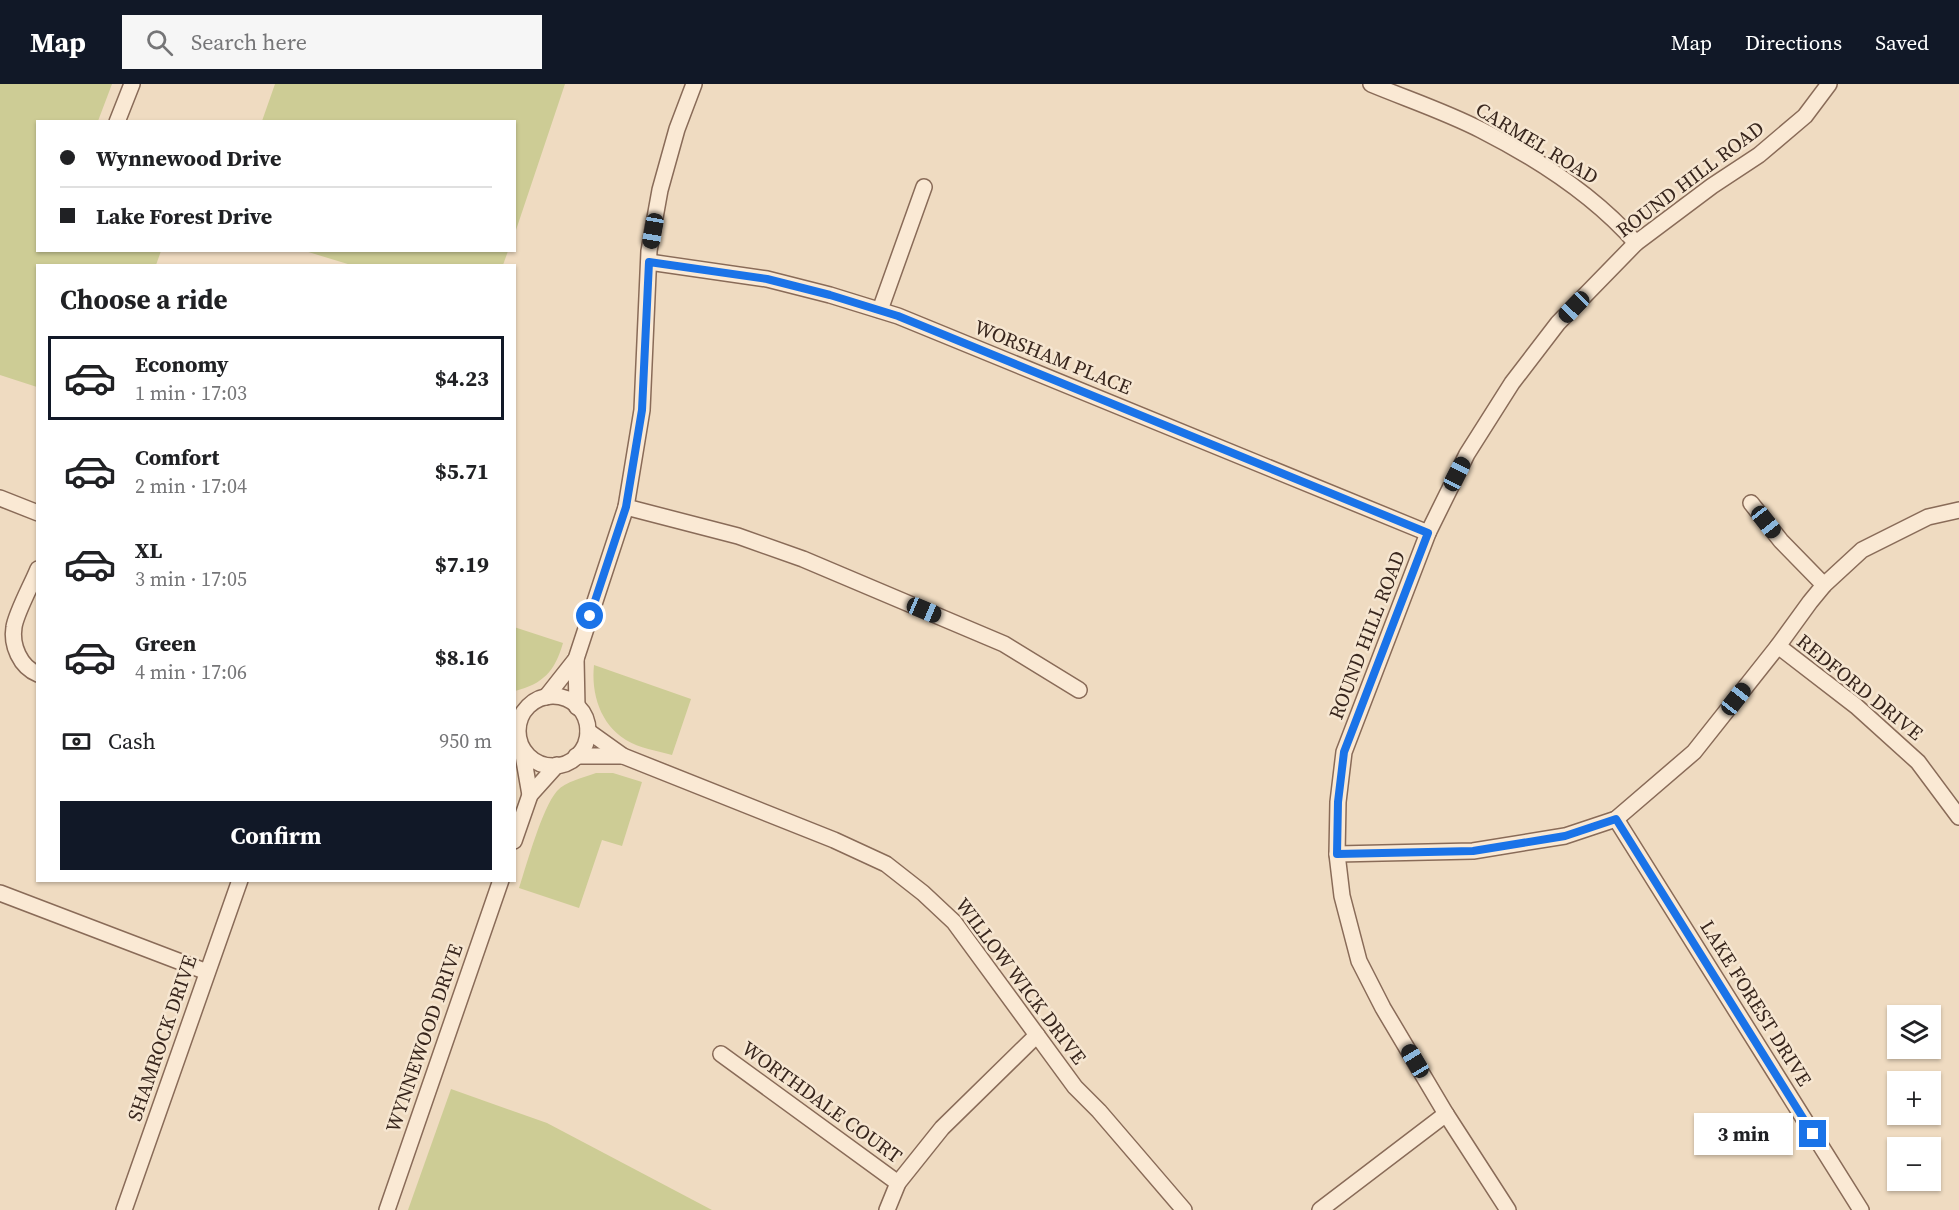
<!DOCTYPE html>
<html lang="en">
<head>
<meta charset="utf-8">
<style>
  :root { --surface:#fff; --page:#f6f6f6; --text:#202124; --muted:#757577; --line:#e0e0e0; --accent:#111827 }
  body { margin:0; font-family:"Source Serif 4",serif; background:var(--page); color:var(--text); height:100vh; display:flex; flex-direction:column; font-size:22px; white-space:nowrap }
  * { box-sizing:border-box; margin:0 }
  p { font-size:20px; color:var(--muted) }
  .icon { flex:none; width:33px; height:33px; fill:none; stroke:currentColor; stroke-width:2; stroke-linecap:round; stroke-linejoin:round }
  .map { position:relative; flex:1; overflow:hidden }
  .drawer { position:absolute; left:36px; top:180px; width:480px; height:618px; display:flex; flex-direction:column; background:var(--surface); border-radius:0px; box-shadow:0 2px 4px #0004 }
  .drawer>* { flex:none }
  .guide { position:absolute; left:36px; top:36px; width:480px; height:132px; border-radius:0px; box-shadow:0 2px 4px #0004; display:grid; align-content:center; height:132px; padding:0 24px; background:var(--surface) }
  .controls { position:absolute; left:1887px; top:921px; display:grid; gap:12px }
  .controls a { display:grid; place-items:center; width:54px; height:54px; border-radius:0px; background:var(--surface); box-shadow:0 2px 4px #0004; font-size:30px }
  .end { position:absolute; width:27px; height:27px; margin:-14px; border:8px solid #1a73e8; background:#fff; box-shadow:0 0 0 3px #fff }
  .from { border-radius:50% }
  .bubble { position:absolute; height:42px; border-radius:0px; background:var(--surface); box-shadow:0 2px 4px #0004; font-size:20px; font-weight:700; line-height:42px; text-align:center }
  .car { position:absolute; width:18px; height:36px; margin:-18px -9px; border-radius:8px; box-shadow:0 0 4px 2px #0007; background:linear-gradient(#222 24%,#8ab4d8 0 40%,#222 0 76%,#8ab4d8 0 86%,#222 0) }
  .guide b { display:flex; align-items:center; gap:21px; height:57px; font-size:22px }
  .guide b+b { border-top:2px solid var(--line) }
  .guide i { width:15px; height:15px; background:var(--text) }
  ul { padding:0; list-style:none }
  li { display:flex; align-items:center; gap:18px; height:84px; margin:0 12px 9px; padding:0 12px; border:3px solid transparent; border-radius:0px }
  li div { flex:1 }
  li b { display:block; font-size:22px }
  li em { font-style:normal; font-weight:700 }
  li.active { border-color:var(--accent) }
  li>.icon { width:54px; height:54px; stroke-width:1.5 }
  h2 { padding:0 24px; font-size:27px; line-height:72px }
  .pay { display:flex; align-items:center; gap:15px; height:66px; padding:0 24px; font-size:22px }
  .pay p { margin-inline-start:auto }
  .button { display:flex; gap:12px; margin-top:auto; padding:12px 24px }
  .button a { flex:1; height:69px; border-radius:0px; background:var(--accent); color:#fff; font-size:24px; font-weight:700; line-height:69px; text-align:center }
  header { display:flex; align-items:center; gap:36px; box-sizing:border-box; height:84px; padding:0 30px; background:var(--accent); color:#fff }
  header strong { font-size:28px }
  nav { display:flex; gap:33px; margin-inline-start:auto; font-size:21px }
  .search { width:420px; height:54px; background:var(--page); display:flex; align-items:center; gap:15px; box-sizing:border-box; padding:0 21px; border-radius:0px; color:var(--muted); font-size:22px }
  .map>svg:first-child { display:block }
  .green { fill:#cdcc95 }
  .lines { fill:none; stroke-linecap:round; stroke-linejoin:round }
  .minor-casing { stroke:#896b58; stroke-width:18 }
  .minor { stroke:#fae9d4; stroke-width:15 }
  .route { stroke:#1a73e8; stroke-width:8 }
  .labels { text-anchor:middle; stroke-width:5; stroke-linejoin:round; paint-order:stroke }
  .street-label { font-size:20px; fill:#38261d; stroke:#f6e6d1 }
</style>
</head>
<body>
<header>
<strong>Map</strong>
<div class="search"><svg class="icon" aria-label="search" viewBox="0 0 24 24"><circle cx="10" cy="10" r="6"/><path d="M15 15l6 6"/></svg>Search here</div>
<nav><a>Map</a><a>Directions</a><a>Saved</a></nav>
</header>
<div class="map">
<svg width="1959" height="1126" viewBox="0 0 1959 1126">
  <rect width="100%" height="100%" fill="#efdbc1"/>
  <!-- green -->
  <g class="green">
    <path d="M0,0H112L98,37L38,38V166L161,167L156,181L38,182L37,303L0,291Z"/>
    <path d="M275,0H565L515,149L514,38L262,37Z"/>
    <path d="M305,167L508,166V167L503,181H351Z"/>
    <path d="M514,543L563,559C555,587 543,600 515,607Z"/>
    <path d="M594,581L691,615L672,671C657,667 639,664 626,656C600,640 591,609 594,581Z"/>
    <path d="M596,689H613L642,698L622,762L602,756L579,824L519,804C527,780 542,724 557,707C566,697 583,694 596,689Z"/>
    <path d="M451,1005L547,1039L712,1126H408Z"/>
  </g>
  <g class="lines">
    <!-- minor casing -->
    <g class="minor-casing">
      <g id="minor">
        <path d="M1371,0C1407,15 1446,28 1481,46C1538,75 1594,111 1636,159"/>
        <path d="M117,38L132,0"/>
        <path d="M649,178L767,195L830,211L898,232L1428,449"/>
        <path d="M880,226L924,103"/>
        <path d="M0,414L38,429"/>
        <path d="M1751,419L1781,457L1824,501"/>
        <path d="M626,423L738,452L803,475L1004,560L1079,606"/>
        <path d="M38,485C32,500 16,529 14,543C11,561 20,583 38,590"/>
        <path d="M1778,562L1856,622L1918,678L1959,733"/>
        <path d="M576,575L577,623"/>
        <circle cx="553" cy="647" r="35"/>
        <path d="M546,613L576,575L626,423L642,326L649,167L660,106L677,45L694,0"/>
        <path d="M588,647L623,672L834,756L886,780L923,809L954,838L1075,1003L1099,1027L1184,1126"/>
        <path d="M522,665L530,711"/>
        <path d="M576,672H623"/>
        <path d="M1616,735L1861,1126"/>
        <path d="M514,757L530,711L557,681"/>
        <path d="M1337,770L1473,767L1565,752L1616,735L1694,668L1778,562L1810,518L1824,501L1862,466L1928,433L1959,426"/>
        <path d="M0,809L207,888"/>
        <path d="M721,970L898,1099"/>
        <path d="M124,1126L240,796"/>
        <path d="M387,1126L501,796"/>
        <path d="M887,1126L898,1099L942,1044L1037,951"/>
        <path d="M1320,1126L1446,1030"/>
        <path d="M1508,1126L1446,1030L1383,924L1359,877L1342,812L1337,770L1338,718L1344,668L1428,449L1467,370L1512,299L1558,239L1636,159L1712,102L1759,71L1805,32L1829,0"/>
      </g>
    </g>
    <!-- minor -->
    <use href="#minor" class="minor"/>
  </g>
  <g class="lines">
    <!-- route -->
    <path class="route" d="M590,532L626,423L642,326L649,178L767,195L830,211L898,232L1428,449L1344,668L1338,718L1337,770L1473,767L1565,752L1616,735L1813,1050"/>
  </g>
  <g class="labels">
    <!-- street labels -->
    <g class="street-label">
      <text transform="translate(1537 59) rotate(31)" y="7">CARMEL ROAD</text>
      <text transform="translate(1690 95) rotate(-37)" y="7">ROUND HILL ROAD</text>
      <text transform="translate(1053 273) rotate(22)" y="7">WORSHAM PLACE</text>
      <text transform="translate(1367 551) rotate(-69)" y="7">ROUND HILL ROAD</text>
      <text transform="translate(1860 603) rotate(39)" y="7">REDFORD DRIVE</text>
      <text transform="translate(1021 897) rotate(53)" y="7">WILLOW WICK DRIVE</text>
      <text transform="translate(1756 919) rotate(58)" y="7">LAKE FOREST DRIVE</text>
      <text transform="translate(162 954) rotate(-71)" y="7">SHAMROCK DRIVE</text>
      <text transform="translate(424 954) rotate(-71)" y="7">WYNNEWOOD DRIVE</text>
      <text transform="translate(822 1018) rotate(36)" y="7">WORTHDALE COURT</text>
    </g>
  </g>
</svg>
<div class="controls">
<a><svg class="icon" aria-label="layers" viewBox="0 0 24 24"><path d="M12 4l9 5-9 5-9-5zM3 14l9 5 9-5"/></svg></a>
<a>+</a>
<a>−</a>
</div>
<i class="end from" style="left:590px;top:532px"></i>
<i class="end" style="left:1813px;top:1050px"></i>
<div class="bubble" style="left:1694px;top:1029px;width:99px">3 min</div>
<i class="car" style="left:653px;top:147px;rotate:190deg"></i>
<i class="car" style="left:1574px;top:223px;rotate:224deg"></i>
<i class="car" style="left:1457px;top:390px;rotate:27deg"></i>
<i class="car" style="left:1766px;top:438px;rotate:142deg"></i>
<i class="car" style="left:924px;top:526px;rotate:113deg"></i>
<i class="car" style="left:1736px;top:615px;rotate:38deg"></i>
<i class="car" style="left:1415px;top:977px;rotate:329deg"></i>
<div class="guide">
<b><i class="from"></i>Wynnewood Drive</b>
<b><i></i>Lake Forest Drive</b>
</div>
<section class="drawer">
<h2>Choose a ride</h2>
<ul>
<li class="active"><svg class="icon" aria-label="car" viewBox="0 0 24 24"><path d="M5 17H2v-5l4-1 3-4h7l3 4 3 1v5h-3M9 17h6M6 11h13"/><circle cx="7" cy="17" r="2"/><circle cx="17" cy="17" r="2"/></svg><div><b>Economy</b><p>1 min · 17:03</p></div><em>$4.23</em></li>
<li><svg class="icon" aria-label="car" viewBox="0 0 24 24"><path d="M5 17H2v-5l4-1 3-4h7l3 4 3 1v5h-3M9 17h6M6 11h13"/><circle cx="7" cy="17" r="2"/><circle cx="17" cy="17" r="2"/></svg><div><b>Comfort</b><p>2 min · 17:04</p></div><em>$5.71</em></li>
<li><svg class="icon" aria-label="car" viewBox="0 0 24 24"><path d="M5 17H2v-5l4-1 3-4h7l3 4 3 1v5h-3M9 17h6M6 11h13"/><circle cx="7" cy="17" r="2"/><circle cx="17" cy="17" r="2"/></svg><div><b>XL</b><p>3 min · 17:05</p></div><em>$7.19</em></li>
<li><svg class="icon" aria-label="car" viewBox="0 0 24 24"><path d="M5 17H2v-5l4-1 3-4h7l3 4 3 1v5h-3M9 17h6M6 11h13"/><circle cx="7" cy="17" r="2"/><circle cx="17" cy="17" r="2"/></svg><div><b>Green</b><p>4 min · 17:06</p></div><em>$8.16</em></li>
</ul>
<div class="pay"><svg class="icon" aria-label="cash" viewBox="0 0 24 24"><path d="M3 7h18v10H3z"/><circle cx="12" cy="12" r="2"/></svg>Cash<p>950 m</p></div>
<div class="button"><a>Confirm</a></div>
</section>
</div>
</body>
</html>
